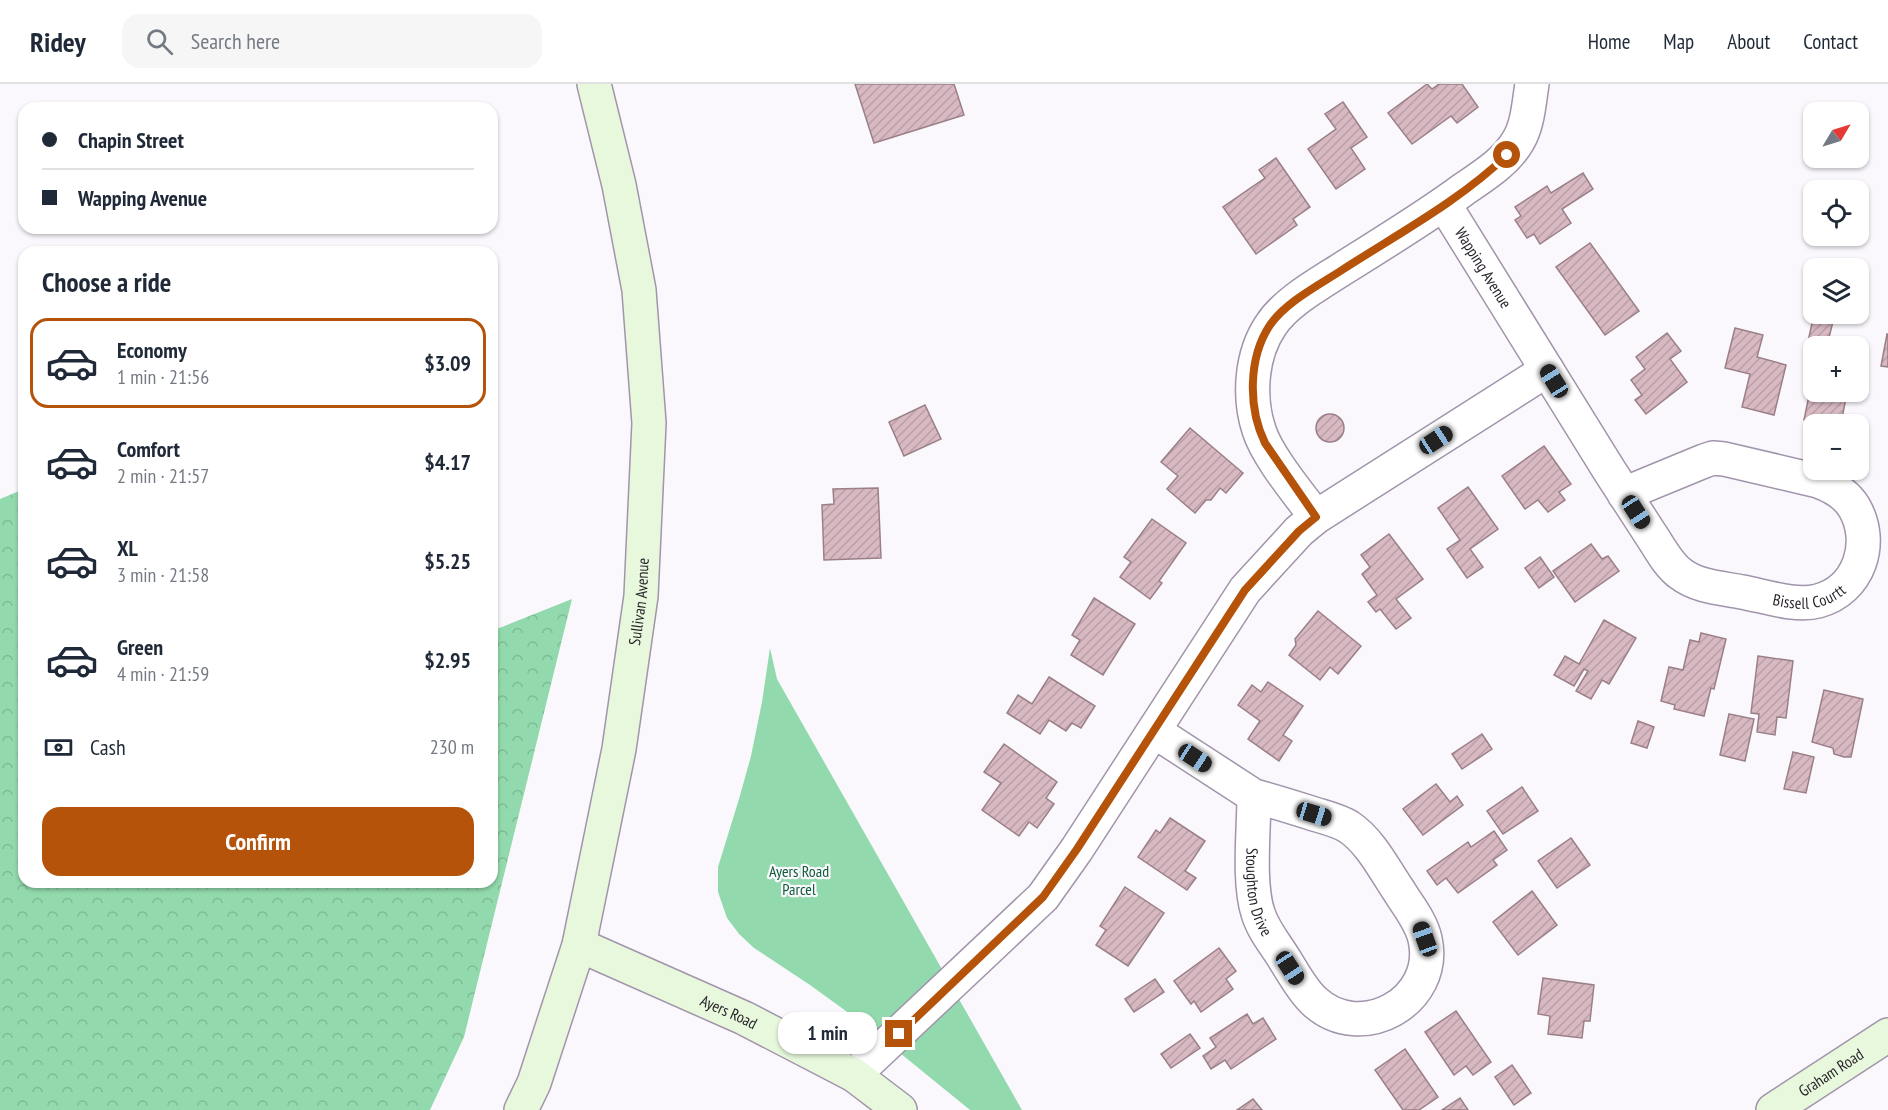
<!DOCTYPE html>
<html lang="en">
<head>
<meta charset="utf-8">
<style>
  :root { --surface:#fff; --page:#f6f6f7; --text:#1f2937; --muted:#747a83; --line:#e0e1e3; --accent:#b45309 }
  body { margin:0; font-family:"PT Sans Narrow",sans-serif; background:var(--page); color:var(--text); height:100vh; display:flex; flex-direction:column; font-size:22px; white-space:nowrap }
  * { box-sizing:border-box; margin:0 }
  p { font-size:20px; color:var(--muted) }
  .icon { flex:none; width:33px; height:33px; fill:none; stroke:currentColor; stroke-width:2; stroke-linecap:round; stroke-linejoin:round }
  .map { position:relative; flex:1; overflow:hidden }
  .side { position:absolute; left:18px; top:162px; width:480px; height:642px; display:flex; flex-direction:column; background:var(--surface); border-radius:18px; box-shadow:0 2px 4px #0004 }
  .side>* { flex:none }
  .guide { position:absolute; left:18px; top:18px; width:480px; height:132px; border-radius:18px; box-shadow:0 2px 4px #0004; display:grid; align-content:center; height:132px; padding:0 24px; background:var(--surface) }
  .needle { width:39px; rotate:52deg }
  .fabs { position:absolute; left:1803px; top:18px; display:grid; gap:12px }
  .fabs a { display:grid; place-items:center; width:66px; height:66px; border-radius:12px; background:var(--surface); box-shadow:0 2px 4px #0004; font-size:30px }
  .end { position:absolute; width:27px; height:27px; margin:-14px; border:8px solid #b45309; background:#fff; box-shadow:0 0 0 3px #fff }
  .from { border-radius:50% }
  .bubble { position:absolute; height:42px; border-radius:18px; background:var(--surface); box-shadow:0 2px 4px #0004; font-size:20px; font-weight:800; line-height:42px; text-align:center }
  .car { position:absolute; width:18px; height:36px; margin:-18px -9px; border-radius:8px; box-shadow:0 0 4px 2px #0007; background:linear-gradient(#222 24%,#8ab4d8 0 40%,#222 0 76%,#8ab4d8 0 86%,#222 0) }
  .guide b { display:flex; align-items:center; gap:21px; height:57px; font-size:22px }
  .guide b+b { border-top:2px solid var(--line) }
  .guide i { width:15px; height:15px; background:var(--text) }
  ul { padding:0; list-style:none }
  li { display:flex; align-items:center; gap:18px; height:90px; margin:0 12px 9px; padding:0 12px; border:3px solid transparent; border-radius:18px }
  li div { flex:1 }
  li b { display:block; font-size:22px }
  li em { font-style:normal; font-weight:800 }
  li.active { border-color:var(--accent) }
  li>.icon { width:54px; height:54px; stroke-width:1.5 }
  h2 { padding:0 24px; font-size:27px; line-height:72px }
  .pay { display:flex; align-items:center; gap:15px; height:66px; padding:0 24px; font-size:22px }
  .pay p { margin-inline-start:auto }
  .action { display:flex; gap:12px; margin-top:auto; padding:12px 24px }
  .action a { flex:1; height:69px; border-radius:18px; background:var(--accent); color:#fff; font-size:24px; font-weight:800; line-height:69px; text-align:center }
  header { display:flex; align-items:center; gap:36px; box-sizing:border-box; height:84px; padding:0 30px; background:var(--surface); border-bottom:2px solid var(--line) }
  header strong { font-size:28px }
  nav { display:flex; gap:33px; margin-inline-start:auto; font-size:21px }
  .search { width:420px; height:54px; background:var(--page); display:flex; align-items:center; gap:15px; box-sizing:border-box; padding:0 21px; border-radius:18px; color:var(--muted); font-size:22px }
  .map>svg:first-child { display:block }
  .green { fill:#92daad }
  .forest { fill:url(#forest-crowns) }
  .building { fill:url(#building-hatch); stroke:#9b7f87; stroke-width:1.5 }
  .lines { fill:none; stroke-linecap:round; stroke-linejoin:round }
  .street-casing { stroke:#a194ab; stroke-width:36 }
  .secondary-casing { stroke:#a194ab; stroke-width:36 }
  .street { stroke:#fff; stroke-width:33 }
  .secondary { stroke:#e7f8dc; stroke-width:33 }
  .route { stroke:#b45309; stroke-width:8 }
  .labels { text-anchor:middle; stroke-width:4.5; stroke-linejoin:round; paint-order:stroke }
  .street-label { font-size:16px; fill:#251f28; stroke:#fbf8fd }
  .park-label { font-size:16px; fill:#0c5c37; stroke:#fbf8fd }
</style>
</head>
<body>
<header>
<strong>Ridey</strong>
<div class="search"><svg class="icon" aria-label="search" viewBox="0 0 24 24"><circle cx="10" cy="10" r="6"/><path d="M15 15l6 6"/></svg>Search here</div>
<nav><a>Home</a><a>Map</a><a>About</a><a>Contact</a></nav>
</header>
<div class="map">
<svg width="1888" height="1026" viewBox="0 0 1888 1026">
  <defs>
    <pattern id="forest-crowns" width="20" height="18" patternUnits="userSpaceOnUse" patternTransform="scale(1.5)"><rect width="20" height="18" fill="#92daad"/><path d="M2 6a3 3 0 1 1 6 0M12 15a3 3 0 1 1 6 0" fill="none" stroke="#7ebb95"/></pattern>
    <pattern id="building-hatch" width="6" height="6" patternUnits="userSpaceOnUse" patternTransform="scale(1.5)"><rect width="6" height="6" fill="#d8b9c2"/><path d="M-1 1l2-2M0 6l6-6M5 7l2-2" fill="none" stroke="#b99fa7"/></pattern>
  </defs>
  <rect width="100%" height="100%" fill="#fbf8fd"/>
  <!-- green -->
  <path class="green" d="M770,564L777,595L1022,1026H970L868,943L810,901L754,864L739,850L727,834L718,808V783L739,715L751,672L762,618Z"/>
  <!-- forest -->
  <path class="forest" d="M24,405V798H492V547L572,515L464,953L430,1026H0V415Z"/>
  <!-- building -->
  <g class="building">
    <path d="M855,0H954L964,31L874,59Z"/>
    <path d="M1427,0L1432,5L1439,0H1462L1478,23L1457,39L1451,32L1412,60L1388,29Z"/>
    <path d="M1343,18L1367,53L1351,64L1365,85L1336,105L1308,65L1336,45L1325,30Z"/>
    <path d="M1276,74L1310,123L1293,135L1297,141L1256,170L1223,123L1265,94L1259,86Z"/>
    <path d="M1583,89L1593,105L1562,125L1571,139L1540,160L1534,150L1527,154L1515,136L1521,132L1515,123L1547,102L1551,109Z"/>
    <path d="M1590,159L1639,227L1605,251L1556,183Z"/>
    <path d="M1814,230L1834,233L1827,262L1814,263L1807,262Z"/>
    <path d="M1735,244L1763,251L1757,273L1786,281L1774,331L1742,323L1750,290L1725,284Z"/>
    <path d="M1667,249L1681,267L1670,275L1687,298L1646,330L1635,316L1642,311L1631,296L1645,285L1636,273Z"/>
    <path d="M1887,250H1888V283L1881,282Z"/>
    <path d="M1814,287V308H1847L1841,340H1826L1804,336Z"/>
    <path d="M925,321L941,355L904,372L889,338Z"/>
    <circle cx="1330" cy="344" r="14"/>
    <path d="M1190,344L1243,389L1226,409L1220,404L1211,416H1206L1195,429L1167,405L1178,392L1161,378Z"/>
    <path d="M1544,362L1571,400L1559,408L1565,416L1548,428L1538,416L1525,425L1502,392Z"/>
    <path d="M1468,403L1498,445L1470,465L1483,483L1467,494L1447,465L1460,456L1438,424Z"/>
    <path d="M878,404L881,474L824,476L822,421L834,420L833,405Z"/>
    <path d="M1152,435L1186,459L1159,497L1162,499L1150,515L1120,493L1131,478L1124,473Z"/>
    <path d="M1389,450L1423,495L1396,515L1411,534L1396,545L1380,525L1376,528L1368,518L1377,511L1362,490L1370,483L1361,471Z"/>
    <path d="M1591,460L1602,475L1608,472L1619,487L1575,518L1553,487Z"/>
    <path d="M1540,473L1554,493L1539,504L1525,484Z"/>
    <path d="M1094,514L1135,540L1103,591L1071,571L1080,556L1072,551Z"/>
    <path d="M1318,527L1361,562L1338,590L1330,583L1320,596L1289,571L1296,561L1295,555Z"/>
    <path d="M1604,536L1636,554L1609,600L1602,596L1591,615L1576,607L1588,587L1584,585L1574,602L1554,591L1565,572L1579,580Z"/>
    <path d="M1701,549L1726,555L1714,605L1711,604L1704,632L1674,625L1675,621L1661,617L1669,583L1683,586L1690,556L1699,558Z"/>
    <path d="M1758,572L1793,577L1786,634L1777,633L1775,651L1757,648L1759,630L1751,629Z"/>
    <path d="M1049,593L1095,622L1081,644L1072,639L1066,647L1049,636L1040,650L1007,629L1018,611L1032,620Z"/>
    <path d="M1268,598L1303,622L1283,651L1292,657L1279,677L1248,655L1260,637L1238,621L1252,601L1261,608Z"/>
    <path d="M1824,606L1863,615L1851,673H1844L1834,670L1833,664L1812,658Z"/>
    <path d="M1729,630L1754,635L1745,677L1720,671Z"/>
    <path d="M1638,637L1654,643L1647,664L1631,659Z"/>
    <path d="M1482,650L1492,665L1462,685L1452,670Z"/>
    <path d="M1004,660L1057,698L1046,714L1054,720L1037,744L1029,738L1019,752L982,726L1001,699L984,688Z"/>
    <path d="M1793,668L1814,673L1806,709L1784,705Z"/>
    <path d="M1436,700L1450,718L1457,712L1463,721L1423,751L1403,725Z"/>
    <path d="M1522,703L1538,727L1503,750L1487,727Z"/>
    <path d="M1170,734L1205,757L1185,787L1196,794L1187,806L1138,773L1156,746L1160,749Z"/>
    <path d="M1494,747L1507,766L1493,776L1497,781L1458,809L1446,794L1437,801L1427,787L1468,758L1471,763Z"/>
    <path d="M1571,754L1590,781L1557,804L1538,777Z"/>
    <path d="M1125,803L1164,829L1128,882L1096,861L1106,846L1100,842Z"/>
    <path d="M1532,807L1557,841L1518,871L1493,838Z"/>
    <path d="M1219,864L1236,887L1226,895L1233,905L1201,928L1194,917L1191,920L1174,897Z"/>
    <path d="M1543,894L1594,901L1590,937H1584L1582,954L1548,950L1550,932L1538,930Z"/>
    <path d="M1155,895L1164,908L1134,928L1125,915Z"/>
    <path d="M1456,927L1491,978L1473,991L1466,982L1454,991L1425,948Z"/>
    <path d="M1247,930L1253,940L1263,934L1276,955L1231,985L1225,976L1211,985L1203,972L1216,963L1210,954Z"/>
    <path d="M1190,950L1200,964L1171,984L1161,970Z"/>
    <path d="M1405,965L1438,1013L1419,1026H1403L1375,986Z"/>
    <path d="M1512,981L1531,1009L1514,1021L1495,993Z"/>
    <path d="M1460,1014L1468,1026H1442Z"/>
    <path d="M1253,1015L1262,1026H1237Z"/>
  </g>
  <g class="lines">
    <!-- street casing -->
    <g class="street-casing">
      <g id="street">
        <path id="s1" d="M1444,120C1499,208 1554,297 1609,386C1623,408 1637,429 1651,451C1660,464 1668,481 1681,490C1698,503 1722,504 1742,508C1764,512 1796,523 1818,517C1859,506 1875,459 1854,423C1846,410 1832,402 1818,397L1724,375L1713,374L1704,377L1624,410"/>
        <path d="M1316,433C1299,410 1267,372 1259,346C1248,313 1251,270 1271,241C1286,218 1319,200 1342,185C1383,159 1425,134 1464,105C1483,92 1506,78 1518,57C1528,41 1529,18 1532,0"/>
        <path id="s2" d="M1154,647L1254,712C1254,745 1248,799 1258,829C1263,846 1276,861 1285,876C1294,890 1302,906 1314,917C1361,961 1439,917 1425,855C1421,837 1408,822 1399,807C1384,785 1371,758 1349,743C1338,736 1323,733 1311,729C1292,723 1273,717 1254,712"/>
        <path d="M854,991L1043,813L1077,765L1245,506L1299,447L1316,433L1547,286"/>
      </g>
    </g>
    <!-- secondary casing -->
    <g class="secondary-casing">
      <g id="secondary">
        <path id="s3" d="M579,861L744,934L854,991L900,1026"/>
        <path id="s4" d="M521,1026L534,999L579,861L619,665L641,512L649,339L639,206L619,101L594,0"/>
        <path id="s5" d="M1773,1026L1888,951"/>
      </g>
    </g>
    <!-- street -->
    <use href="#street" class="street"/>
    <!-- secondary -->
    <use href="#secondary" class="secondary"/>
  </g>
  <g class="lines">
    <!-- route -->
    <path class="route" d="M899,950L1043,813L1077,765L1245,506L1299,447L1316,433L1265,359C1248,324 1248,274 1270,241C1286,218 1319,201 1342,186C1396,151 1461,116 1507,71"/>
  </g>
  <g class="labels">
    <!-- street labels -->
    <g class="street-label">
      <text dy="6" stroke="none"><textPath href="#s1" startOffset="75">Wapping Avenue</textPath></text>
      <text dy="6" stroke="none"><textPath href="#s1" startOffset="573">Bissell Courtt</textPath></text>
      <text dy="6" stroke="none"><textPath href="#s4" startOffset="524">Sullivan Avenue</textPath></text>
      <text dy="6" stroke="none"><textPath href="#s2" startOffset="216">Stoughton Drive</textPath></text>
      <text dy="6" stroke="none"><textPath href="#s3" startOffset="164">Ayers Road</textPath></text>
      <text dy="6" stroke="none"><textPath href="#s5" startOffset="69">Graham Road</textPath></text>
    </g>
    <!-- park labels -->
    <g class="park-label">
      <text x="799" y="793">Ayers Road<tspan x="799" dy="18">Parcel</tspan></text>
    </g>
  </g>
</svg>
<div class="fabs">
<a><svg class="needle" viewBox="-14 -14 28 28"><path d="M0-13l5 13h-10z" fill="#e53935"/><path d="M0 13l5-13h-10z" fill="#747a83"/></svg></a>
<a><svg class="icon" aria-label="locate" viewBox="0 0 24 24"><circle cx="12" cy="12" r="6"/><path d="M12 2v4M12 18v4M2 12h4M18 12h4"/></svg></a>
<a><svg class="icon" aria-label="layers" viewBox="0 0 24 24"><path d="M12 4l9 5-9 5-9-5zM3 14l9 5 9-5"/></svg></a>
<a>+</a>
<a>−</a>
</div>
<i class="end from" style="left:1507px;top:71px"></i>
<i class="end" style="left:899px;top:950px"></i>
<div class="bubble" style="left:778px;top:928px;width:99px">1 min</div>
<i class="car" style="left:1554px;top:297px;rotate:328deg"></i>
<i class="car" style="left:1436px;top:356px;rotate:57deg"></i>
<i class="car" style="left:1636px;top:428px;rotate:147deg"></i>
<i class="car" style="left:1195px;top:674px;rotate:123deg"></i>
<i class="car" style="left:1314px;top:730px;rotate:107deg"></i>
<i class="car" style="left:1425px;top:855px;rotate:340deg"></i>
<i class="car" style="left:1290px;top:884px;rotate:147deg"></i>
<div class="guide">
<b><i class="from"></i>Chapin Street</b>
<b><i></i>Wapping Avenue</b>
</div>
<section class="side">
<h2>Choose a ride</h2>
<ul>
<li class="active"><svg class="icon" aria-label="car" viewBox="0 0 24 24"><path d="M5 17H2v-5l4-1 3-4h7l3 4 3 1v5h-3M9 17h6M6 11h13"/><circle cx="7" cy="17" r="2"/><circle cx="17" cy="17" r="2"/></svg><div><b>Economy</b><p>1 min · 21:56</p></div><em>$3.09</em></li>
<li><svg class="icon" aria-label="car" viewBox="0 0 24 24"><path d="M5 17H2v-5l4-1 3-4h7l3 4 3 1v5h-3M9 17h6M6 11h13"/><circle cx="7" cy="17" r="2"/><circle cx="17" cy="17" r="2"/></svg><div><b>Comfort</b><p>2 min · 21:57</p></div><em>$4.17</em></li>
<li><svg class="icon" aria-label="car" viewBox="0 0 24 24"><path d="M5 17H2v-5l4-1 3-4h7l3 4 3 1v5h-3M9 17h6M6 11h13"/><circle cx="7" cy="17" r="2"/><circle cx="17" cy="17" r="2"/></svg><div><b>XL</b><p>3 min · 21:58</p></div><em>$5.25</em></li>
<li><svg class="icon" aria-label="car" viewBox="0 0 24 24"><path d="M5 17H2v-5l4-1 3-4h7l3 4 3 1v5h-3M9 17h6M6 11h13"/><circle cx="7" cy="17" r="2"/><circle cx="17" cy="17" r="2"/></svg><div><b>Green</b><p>4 min · 21:59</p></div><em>$2.95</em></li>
</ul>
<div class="pay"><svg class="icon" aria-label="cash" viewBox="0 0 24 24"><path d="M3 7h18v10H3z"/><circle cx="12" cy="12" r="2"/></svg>Cash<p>230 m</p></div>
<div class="action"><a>Confirm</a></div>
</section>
</div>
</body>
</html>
